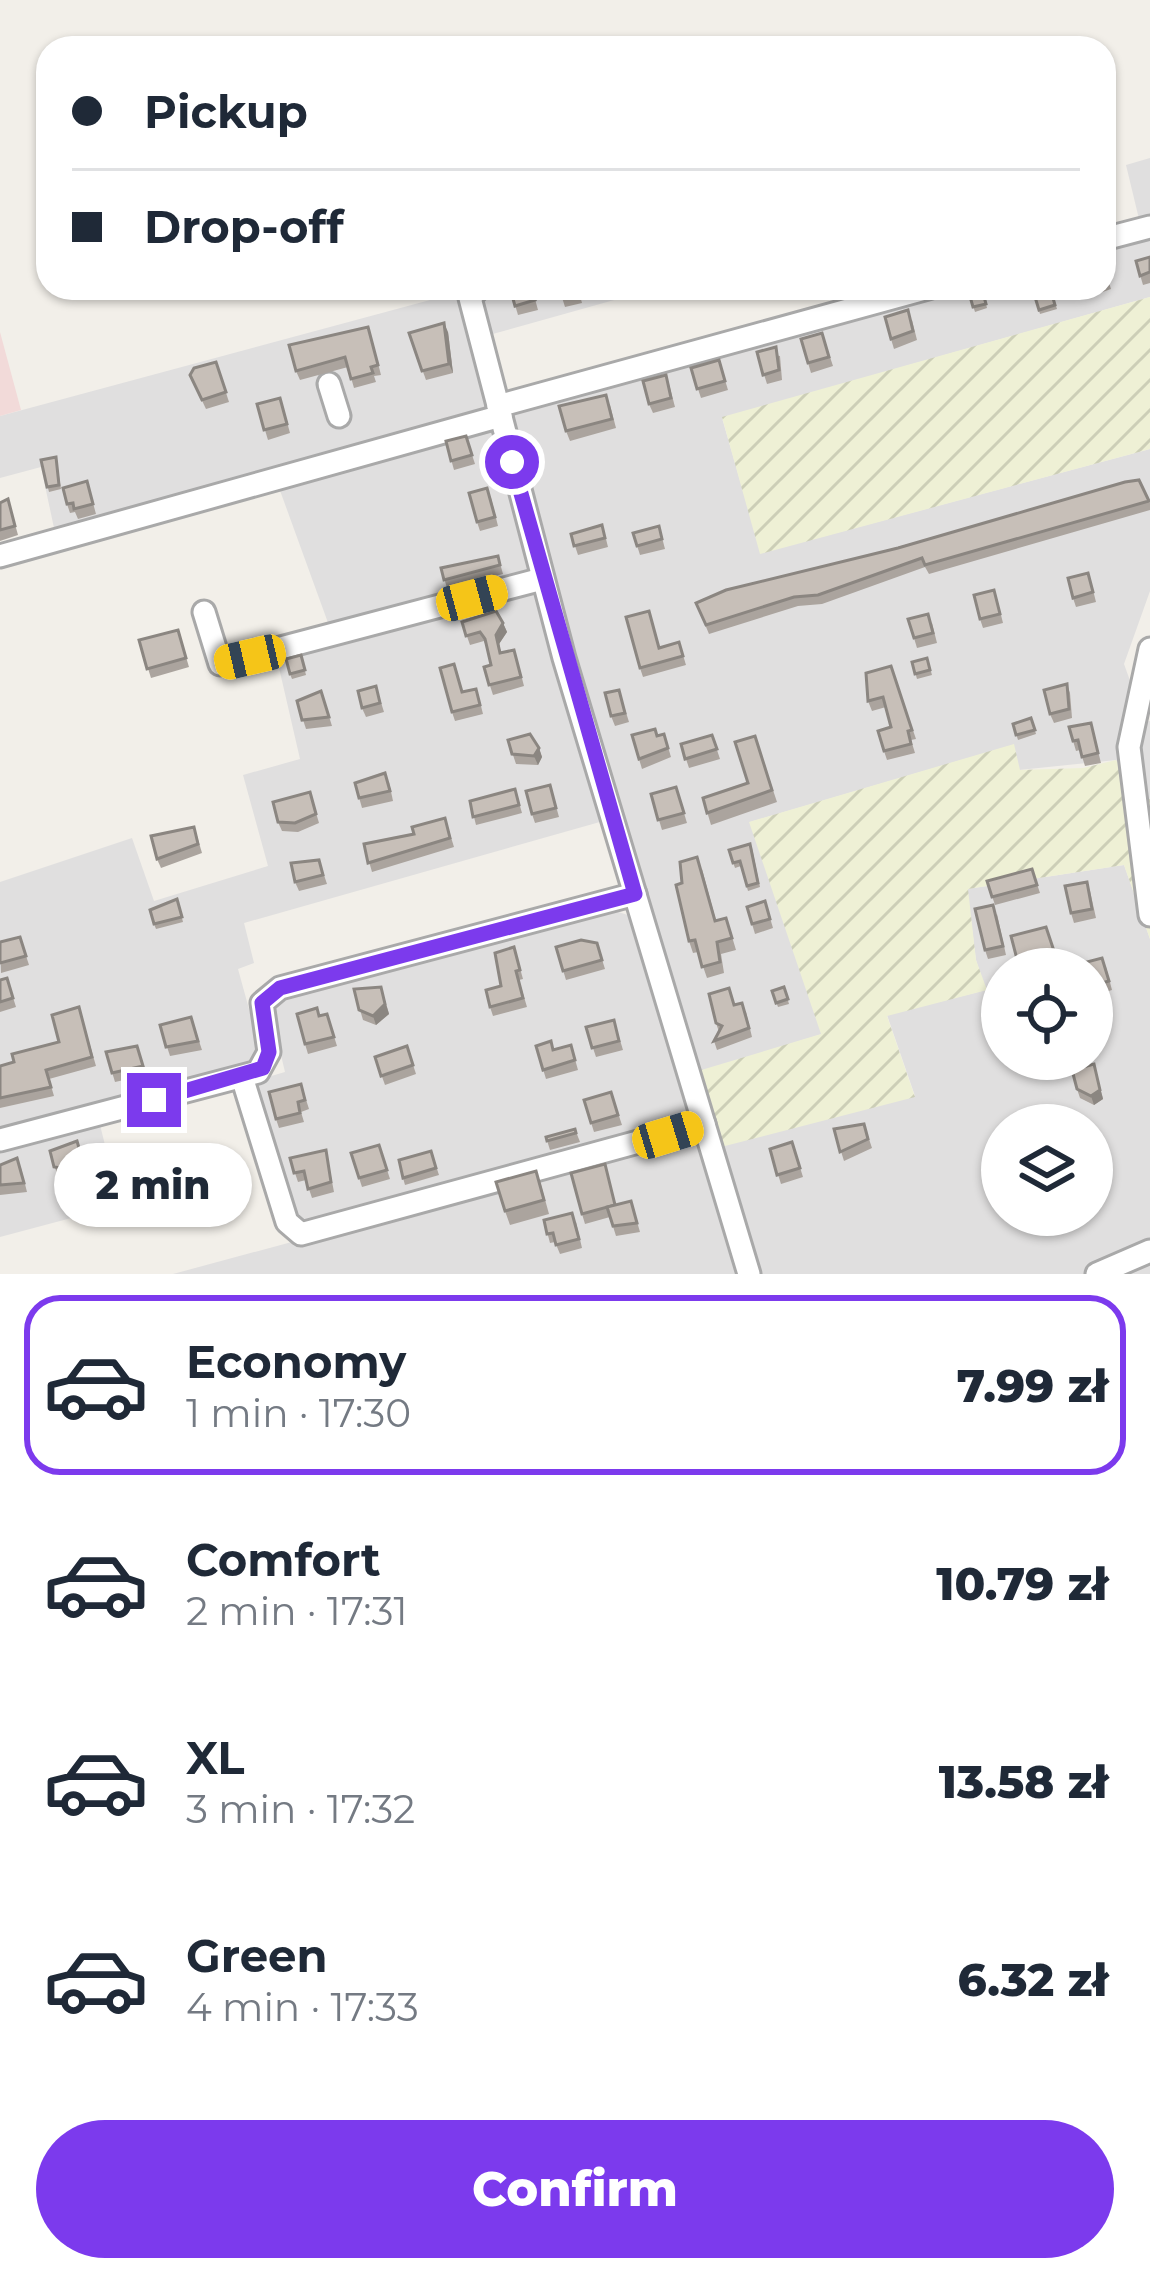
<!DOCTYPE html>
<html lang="en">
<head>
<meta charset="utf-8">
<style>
  :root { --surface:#fff; --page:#f2f2f3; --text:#1f2937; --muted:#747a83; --line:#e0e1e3; --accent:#7c3aed }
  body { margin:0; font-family:Montserrat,sans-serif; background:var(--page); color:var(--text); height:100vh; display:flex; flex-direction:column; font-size:45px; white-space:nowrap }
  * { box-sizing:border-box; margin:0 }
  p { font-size:39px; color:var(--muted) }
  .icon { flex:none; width:66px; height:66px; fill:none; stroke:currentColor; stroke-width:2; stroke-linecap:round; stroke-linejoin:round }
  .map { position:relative; height:1274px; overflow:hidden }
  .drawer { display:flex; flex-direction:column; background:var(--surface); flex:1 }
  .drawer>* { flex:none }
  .guide { position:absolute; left:36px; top:36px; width:1080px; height:264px; border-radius:36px; box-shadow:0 3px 9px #0004; display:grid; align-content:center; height:264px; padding:0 36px; background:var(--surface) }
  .controls { position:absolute; left:981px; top:948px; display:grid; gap:24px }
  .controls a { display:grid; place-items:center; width:132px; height:132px; border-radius:50%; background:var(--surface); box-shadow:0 3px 9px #0004; font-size:60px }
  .end { position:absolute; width:54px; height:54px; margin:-27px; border:15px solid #7c3aed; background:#fff; box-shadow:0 0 0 6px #fff }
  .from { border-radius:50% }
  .bubble { position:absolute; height:84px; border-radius:42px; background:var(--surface); box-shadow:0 3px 9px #0004; font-size:39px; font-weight:800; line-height:84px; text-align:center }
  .car { position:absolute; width:36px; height:72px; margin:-36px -18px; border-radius:15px; box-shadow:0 0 9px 3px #0007; background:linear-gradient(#f5c518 24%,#345 0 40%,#f5c518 0 76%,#345 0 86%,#f5c518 0) }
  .guide b { display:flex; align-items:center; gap:42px; height:114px; font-size:45px }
  .guide b+b { border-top:3px solid var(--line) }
  .guide i { width:30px; height:30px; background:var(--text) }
  ul { padding:21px 0 0; list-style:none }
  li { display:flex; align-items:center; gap:36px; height:180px; margin:0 24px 18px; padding:0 12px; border:6px solid transparent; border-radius:36px }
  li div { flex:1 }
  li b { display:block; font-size:45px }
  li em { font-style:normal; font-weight:800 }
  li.active { border-color:var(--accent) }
  li>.icon { width:108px; height:108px; stroke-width:1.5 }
  .primary-button { display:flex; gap:24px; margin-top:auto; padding:24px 36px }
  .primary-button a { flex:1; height:138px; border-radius:72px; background:var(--accent); color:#fff; font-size:48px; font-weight:800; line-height:138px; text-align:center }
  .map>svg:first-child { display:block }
  .residential { fill:#e0dfdf; fill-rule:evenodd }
  .commercial { fill:#f2dad9 }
  .farmland { fill:url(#farmland-furrows) }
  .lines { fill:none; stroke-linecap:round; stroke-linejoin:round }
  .minor-casing { stroke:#a9a9a9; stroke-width:27 }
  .minor { stroke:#fff; stroke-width:21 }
  .wall { fill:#aba49e }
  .shaded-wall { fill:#8b8681 }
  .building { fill:#c7bfb8; stroke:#8b8681; stroke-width:3 }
  .route { stroke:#7c3aed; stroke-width:15 }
</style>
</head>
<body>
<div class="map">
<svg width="1150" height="1274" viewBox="0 0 1150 1274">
  <defs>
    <pattern id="farmland-furrows" width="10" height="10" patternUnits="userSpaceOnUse" patternTransform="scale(3)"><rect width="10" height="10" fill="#eef0d5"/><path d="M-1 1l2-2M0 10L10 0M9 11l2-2" fill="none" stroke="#ccceb7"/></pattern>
  </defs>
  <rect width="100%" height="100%" fill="#f2efe9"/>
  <!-- residential -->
  <path class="residential" d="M1150,158V297L722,418L761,553L1150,449V591L1124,664L1145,722L1150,721V799L1145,800L1116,760L1019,770L1013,745L750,822L822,1034L699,1072L915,1096L887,1015L986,990L976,960L967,889L1124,865L1150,939V1274H173L299,1240L251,1082L285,1072L270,1009L275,999L612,910L631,916L621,816L244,923L254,963L238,969L260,1049L252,1065L96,1109L120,1205L0,1237V882L132,838L154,901L268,866L243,775L300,759L277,659L335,642L278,485L57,542L41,467L0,478V416L456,293L464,303L500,288H657L489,335L507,393L893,288H1104V229L1139,219L1126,165ZM1002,969H1092V1059H1002ZM1002,1125H1092V1215H1002Z"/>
  <!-- commercial -->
  <path class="commercial" d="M0,332L21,410L0,416Z"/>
  <!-- farmland -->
  <g class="farmland">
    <path d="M1150,297V449L760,554L722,417Z"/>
    <path d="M1014,744L1020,770L1083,768L1116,760L1145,800L1150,799V939L1124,865L968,889L976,960L987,990L887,1016L915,1097L721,1147L698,1071L821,1034L749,822Z"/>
  </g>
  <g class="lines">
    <!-- minor casing -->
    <g class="minor-casing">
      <g id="minor">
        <path d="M1104,239L1150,227"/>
        <path d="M479,288L470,298L564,658L749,1274"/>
        <path d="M329,384L339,416"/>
        <path d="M498,406L928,288"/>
        <path d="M0,556L501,416"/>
        <path d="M204,612L220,664L542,579"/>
        <path d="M1150,649L1129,747L1150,915"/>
        <path d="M242,1077L287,1222L301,1234L704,1124"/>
        <path d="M0,1140L258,1072L269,1052L262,1003L280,988L635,894"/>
        <path d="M1097,1274L1150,1251"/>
      </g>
    </g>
    <!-- minor -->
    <use href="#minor" class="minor"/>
  </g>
  <!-- wall -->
  <g class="wall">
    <path d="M1150,257V283L1143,285L1136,261Z"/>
    <path d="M1104,267L1111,289L1080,300L1075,288H1104Z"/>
    <path d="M510,288H532L538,310L518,315Z"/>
    <path d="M559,288H578L582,303L565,307Z"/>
    <path d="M982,289L987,308L975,312L969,293Z"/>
    <path d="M1051,291L1057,309L1040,314L1035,297Z"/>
    <path d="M912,320L917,340L894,349L891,339Z"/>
    <path d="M448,332L453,373L426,380L409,333Z"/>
    <path d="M822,333L833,366L811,373L801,339Z"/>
    <path d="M371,336L381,375L374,376L376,382L354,388L348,367L300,380L296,371Z"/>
    <path d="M757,352L780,356L782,380L767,384Z"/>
    <path d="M719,360L728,390L701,398L691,368Z"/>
    <path d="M216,362L229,402L206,409L190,375Z"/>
    <path d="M669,384L675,407L653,413L649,404Z"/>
    <path d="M257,404L283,407L290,433L268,440Z"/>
    <path d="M610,405L616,428L570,441L566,431Z"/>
    <path d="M466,436L475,464L454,470L446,441Z"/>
    <path d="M56,457L61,489L49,492L41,460Z"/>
    <path d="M1139,480L1150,503V510L929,574L925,567L822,604L798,606L709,634L696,603Z"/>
    <path d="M87,481L96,514L78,519L75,512L70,513L67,504Z"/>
    <path d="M491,498L498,526L480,531L477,522Z"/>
    <path d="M8,499L18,535L0,541V503Z"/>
    <path d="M659,526L665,549L640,555L633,533Z"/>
    <path d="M571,534L605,535L608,547L578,555Z"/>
    <path d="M498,556L503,574L447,588L441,568Z"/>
    <path d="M1091,582L1096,602L1076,607L1073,598Z"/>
    <path d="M997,599L1003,623L983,628L980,619Z"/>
    <path d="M462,622L503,623L507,632L499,644L501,653L517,659L524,686L493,695L484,667L491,665L486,646L484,641L470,645Z"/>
    <path d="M932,623L937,643L917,648L914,638Z"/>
    <path d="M178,630L189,667L151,678L139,640Z"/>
    <path d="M679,642L686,665L643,677L640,668L660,648Z"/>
    <path d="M301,655L306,675L292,679L290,674Z"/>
    <path d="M927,658L932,675L917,679L912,662Z"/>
    <path d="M891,666L916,739L911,740L915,753L887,760L884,751L891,727L886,707L872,711L868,701Z"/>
    <path d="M1067,684L1070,693L1072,718L1054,723L1050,714Z"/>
    <path d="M376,686L384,712L366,717L362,708Z"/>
    <path d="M619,690L629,722L615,726L611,716Z"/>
    <path d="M321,691L332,726L306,729L297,701Z"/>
    <path d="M463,692L479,698L483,714L455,721L452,712Z"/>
    <path d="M1031,718L1036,734L1018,740L1013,724Z"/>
    <path d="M1091,723L1101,763L1085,766L1080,750L1076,751L1069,727Z"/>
    <path d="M664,734L671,757L642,769L639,759L657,736Z"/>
    <path d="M712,735L720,759L689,768L681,744Z"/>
    <path d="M755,736L777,802L711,825L703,798L748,783Z"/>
    <path d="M508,740L539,748L542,757L538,765L516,764Z"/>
    <path d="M389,782L393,801L362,808L355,783Z"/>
    <path d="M550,785L559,817L535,823L532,814Z"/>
    <path d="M676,787L687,823L662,830L651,794Z"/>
    <path d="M515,789L522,813L476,825L470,801Z"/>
    <path d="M310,792L319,823L298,832L282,831L278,822Z"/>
    <path d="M445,818L454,847L372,872L364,844L414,834Z"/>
    <path d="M197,836L202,853L161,868L157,859Z"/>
    <path d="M752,848L760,887L748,891L741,866L735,868L729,850Z"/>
    <path d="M319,860L327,884L299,891L295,882Z"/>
    <path d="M702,869L716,921L730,930L736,950L721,954L724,973L707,978L698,952L693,953L689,941L682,883Z"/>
    <path d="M1032,869L1040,893L995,905L987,881Z"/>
    <path d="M1090,891L1096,918L1074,923L1071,913Z"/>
    <path d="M177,899L183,922L156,929L154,924Z"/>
    <path d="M765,901L773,928L755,934L747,907Z"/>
    <path d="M997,914L1006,955L988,959L985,950Z"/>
    <path d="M20,937L29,965L1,973L0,942Z"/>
    <path d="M597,943L605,969L566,980L556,947Z"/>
    <path d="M514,947L523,979L519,980L527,1007L493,1016L490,1007L501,986Z"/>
    <path d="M1106,967L1112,990L1092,996V969Z"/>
    <path d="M7,978L16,1007L0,1012V980Z"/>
    <path d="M381,987L389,1014L376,1025L363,1020L354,989Z"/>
    <path d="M784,987L789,1004L778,1007L772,991Z"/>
    <path d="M735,1005L746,1012L752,1037L717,1050L714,1041L719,1032L716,1023Z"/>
    <path d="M79,1007L96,1066L49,1079L54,1096L0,1108V1066L14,1062L59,1042Z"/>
    <path d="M327,1014L337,1046L308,1054L305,1044Z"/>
    <path d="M191,1017L202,1050L170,1056L160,1025Z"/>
    <path d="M614,1020L623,1050L596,1057L586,1027Z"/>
    <path d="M571,1045L578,1070L546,1079L536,1046L553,1050Z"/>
    <path d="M137,1046L146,1075L115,1082L106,1052Z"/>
    <path d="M407,1046L416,1074L385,1085L375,1057Z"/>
    <path d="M1094,1064L1103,1099L1094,1105L1080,1098L1077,1089Z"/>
    <path d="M301,1084L309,1109L301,1112L304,1122L279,1128L276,1119Z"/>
    <path d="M611,1092L622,1125L594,1132L584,1100Z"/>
    <path d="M864,1124L872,1148L844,1161L834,1129Z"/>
    <path d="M575,1129L580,1142L550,1150L546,1137Z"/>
    <path d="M792,1142L803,1177L781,1184L770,1149Z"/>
    <path d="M379,1145L390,1179L362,1187L351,1153Z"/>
    <path d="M81,1150L86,1172L81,1179L58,1177L50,1151Z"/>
    <path d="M326,1150L334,1192L312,1198L306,1180L298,1182L290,1158Z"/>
    <path d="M431,1151L439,1175L405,1185L403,1178Z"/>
    <path d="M605,1164L616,1205L631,1201L640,1232L616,1236L610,1217L585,1224L582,1214Z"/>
    <path d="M0,1165L21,1168L27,1192L0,1195Z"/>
    <path d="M541,1185L549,1214L510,1225L505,1211Z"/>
    <path d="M544,1220L576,1222L582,1248L560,1254L555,1242L550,1243Z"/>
  </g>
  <!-- shaded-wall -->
  <g class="shaded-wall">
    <path d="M444,323L448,332L453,373L449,364Z"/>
    <path d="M503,623L507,632L499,644L503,663L496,635Z"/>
    <path d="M539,748L542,757L538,765L534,756Z"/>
    <path d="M381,987L389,1014L376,1025L373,1016Z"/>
    <path d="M1094,1064L1103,1099L1094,1105L1091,1096Z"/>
    <path d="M77,1141L86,1172L81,1179L77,1170Z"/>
  </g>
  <!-- building -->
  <g class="building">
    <path d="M1150,257V272L1140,276L1136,261Z"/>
    <path d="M510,288H531L535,300L515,306Z"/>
    <path d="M559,288H577L578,293L562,298Z"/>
    <path d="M982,289L986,304L973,307L969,293Z"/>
    <path d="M1051,291L1055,305L1039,310L1035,297Z"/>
    <path d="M908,310L913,331L891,339L885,317Z"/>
    <path d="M444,323L449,364L422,371L409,333Z"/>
    <path d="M368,327L378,365L371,367L373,373L351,379L345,357L296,371L289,345Z"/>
    <path d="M822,333L829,357L808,363L801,339Z"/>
    <path d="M776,347L779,370L763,375L757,352Z"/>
    <path d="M719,360L725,381L697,389L691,368Z"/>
    <path d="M216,362L226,392L202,400L190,375L194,368Z"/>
    <path d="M666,375L671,398L649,404L643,381Z"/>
    <path d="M606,395L612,419L566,431L559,406Z"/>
    <path d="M280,398L287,424L264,430L257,404Z"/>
    <path d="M466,436L472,455L451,461L446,441Z"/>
    <path d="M56,457L59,485L47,487L41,460Z"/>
    <path d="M1139,480L1149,501L925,565L922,558L818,595L794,597L706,625L696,603L726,590L898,548L1125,482Z"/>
    <path d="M87,481L93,504L74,509L73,503L67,504L63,488Z"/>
    <path d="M487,488L495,517L477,522L469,493Z"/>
    <path d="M8,499L15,526L0,530V503Z"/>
    <path d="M602,525L605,538L574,546L571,534Z"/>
    <path d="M659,526L662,539L637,546L633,533Z"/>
    <path d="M498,556L500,565L444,580L441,568Z"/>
    <path d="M1088,573L1093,592L1073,598L1068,578Z"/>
    <path d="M994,590L1000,614L980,619L974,595Z"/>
    <path d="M496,611L503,623L496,635L500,653L514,650L521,677L489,685L484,667L491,665L485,639L480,632L466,636L462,622Z"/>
    <path d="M649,611L659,648L679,642L683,656L640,668L626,617Z"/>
    <path d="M928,614L933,633L914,638L908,619Z"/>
    <path d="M178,630L186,658L147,669L139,640Z"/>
    <path d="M301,655L305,670L290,674L286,659Z"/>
    <path d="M927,658L930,670L915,674L912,662Z"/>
    <path d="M454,664L462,692L476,689L480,705L452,712L440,668Z"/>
    <path d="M891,666L912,730L908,731L911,744L884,751L878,731L891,727L883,697L868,701L866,673Z"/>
    <path d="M1067,684L1069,709L1050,714L1044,690Z"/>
    <path d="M376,686L380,703L362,708L358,691Z"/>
    <path d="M619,690L625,713L611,716L605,693Z"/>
    <path d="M321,691L329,717L302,720L297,701Z"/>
    <path d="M1031,718L1035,730L1016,735L1013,724Z"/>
    <path d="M1091,723L1098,753L1082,757L1078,740L1073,741L1069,727Z"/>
    <path d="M655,729L657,736L664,734L668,748L639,759L632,735Z"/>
    <path d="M530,734L539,748L534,756L512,754L508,740Z"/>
    <path d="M712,735L717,749L685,759L681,744Z"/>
    <path d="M755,736L772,790L707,813L703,798L748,783L735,742Z"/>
    <path d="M385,773L390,791L359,798L355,783Z"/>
    <path d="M550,785L556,808L532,814L526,791Z"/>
    <path d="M676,787L684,813L658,820L651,794Z"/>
    <path d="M515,789L519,805L473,817L470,801Z"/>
    <path d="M310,792L316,814L295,823L278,822L273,802Z"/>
    <path d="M445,818L450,838L368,863L364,844L414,834L412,827Z"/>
    <path d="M194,827L198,844L157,859L151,836Z"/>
    <path d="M750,844L758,883L747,886L740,861L733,863L729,850Z"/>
    <path d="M697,857L715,921L726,918L732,938L717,942L720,962L702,967L695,940L689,941L676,885L682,883L680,862Z"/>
    <path d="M319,860L323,875L295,882L291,863Z"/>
    <path d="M1032,869L1037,885L992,897L987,881Z"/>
    <path d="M1087,882L1092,909L1071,913L1065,886Z"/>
    <path d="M177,899L182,917L154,924L150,910Z"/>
    <path d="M765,901L770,919L752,924L747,907Z"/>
    <path d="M993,905L1003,946L985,950L975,909Z"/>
    <path d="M1046,927L1060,969H1012L1019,967L1011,936Z"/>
    <path d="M20,937L26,956L0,963V942Z"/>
    <path d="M581,940L597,943L602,960L563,971L556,947Z"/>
    <path d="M514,947L520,970L516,971L523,998L490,1007L486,990L501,986L495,953Z"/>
    <path d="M1102,958L1109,981L1092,986V969H1080L1079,964Z"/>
    <path d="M7,978L13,998L0,1002V980Z"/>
    <path d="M381,987L385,1004L373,1016L359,1010L354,989Z"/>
    <path d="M784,987L788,999L776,1003L772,991Z"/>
    <path d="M729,988L734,1005L742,1003L749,1028L714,1041L722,1026L716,1023L709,994Z"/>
    <path d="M79,1007L92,1057L46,1070L51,1087L0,1098V1066L14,1062L12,1054L59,1042L52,1015Z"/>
    <path d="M317,1008L319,1016L327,1014L334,1037L305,1044L297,1014Z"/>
    <path d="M191,1017L198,1041L166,1047L160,1025Z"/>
    <path d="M614,1020L619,1041L592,1048L586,1027Z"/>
    <path d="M551,1041L553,1050L571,1045L575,1060L543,1070L536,1046Z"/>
    <path d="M137,1046L143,1066L112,1073L106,1052Z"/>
    <path d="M407,1046L413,1065L381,1076L375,1057Z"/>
    <path d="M1094,1064L1100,1090L1091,1096L1077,1089L1072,1070Z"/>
    <path d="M301,1084L305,1100L298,1102L300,1113L276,1119L269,1092Z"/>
    <path d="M611,1092L618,1115L591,1123L584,1100Z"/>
    <path d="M864,1124L868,1139L840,1152L834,1129Z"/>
    <path d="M575,1129L576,1133L547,1141L546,1137Z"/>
    <path d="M77,1141L83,1162L77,1170L54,1167L50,1151Z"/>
    <path d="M792,1142L800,1168L777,1175L770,1149Z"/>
    <path d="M379,1145L387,1170L359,1178L351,1153Z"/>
    <path d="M326,1150L331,1182L308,1189L304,1171L294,1173L290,1158Z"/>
    <path d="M431,1151L436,1168L403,1178L399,1160Z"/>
    <path d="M17,1158L24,1183L0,1185V1165Z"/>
    <path d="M605,1164L615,1205L582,1214L571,1173Z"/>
    <path d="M536,1171L544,1200L505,1211L496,1182Z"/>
    <path d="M631,1201L637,1223L613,1226L607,1207Z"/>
    <path d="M572,1213L579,1239L556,1245L553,1233L547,1234L544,1220Z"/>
  </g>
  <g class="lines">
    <!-- route -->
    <path class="route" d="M154,1100L263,1068L269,1052L262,1003L280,988L635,894L512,462"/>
  </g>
</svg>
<div class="controls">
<a><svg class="icon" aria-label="locate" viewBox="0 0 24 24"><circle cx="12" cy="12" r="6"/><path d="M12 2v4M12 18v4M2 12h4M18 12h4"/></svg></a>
<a><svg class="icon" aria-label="layers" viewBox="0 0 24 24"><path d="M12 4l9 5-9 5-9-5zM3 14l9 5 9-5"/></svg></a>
</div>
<i class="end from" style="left:512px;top:462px"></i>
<i class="end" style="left:154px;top:1100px"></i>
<div class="bubble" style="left:54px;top:1143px;width:198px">2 min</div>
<i class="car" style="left:472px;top:598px;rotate:75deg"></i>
<i class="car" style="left:250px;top:657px;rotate:257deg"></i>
<i class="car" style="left:668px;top:1135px;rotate:73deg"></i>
<div class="guide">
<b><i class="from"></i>Pickup</b>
<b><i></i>Drop-off</b>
</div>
</div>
<section class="drawer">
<ul>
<li class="active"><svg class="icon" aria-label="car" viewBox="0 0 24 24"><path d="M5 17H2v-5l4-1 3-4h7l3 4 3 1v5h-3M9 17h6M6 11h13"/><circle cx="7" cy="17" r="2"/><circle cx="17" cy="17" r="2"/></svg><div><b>Economy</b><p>1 min · 17:30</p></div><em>7.99 zł</em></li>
<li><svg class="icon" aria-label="car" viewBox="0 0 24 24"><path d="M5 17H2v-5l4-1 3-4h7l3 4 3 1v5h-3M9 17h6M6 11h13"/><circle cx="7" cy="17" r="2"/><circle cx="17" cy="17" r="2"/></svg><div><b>Comfort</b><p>2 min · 17:31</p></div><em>10.79 zł</em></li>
<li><svg class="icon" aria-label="car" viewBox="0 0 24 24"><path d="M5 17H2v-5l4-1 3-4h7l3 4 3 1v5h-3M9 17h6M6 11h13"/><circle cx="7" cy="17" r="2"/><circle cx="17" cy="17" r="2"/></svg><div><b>XL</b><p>3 min · 17:32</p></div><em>13.58 zł</em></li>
<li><svg class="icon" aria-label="car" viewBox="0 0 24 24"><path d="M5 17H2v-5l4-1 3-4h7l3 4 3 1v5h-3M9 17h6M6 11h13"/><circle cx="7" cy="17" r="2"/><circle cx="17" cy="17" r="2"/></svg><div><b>Green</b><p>4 min · 17:33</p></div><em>6.32 zł</em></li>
</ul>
<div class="primary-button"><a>Confirm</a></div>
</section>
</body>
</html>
